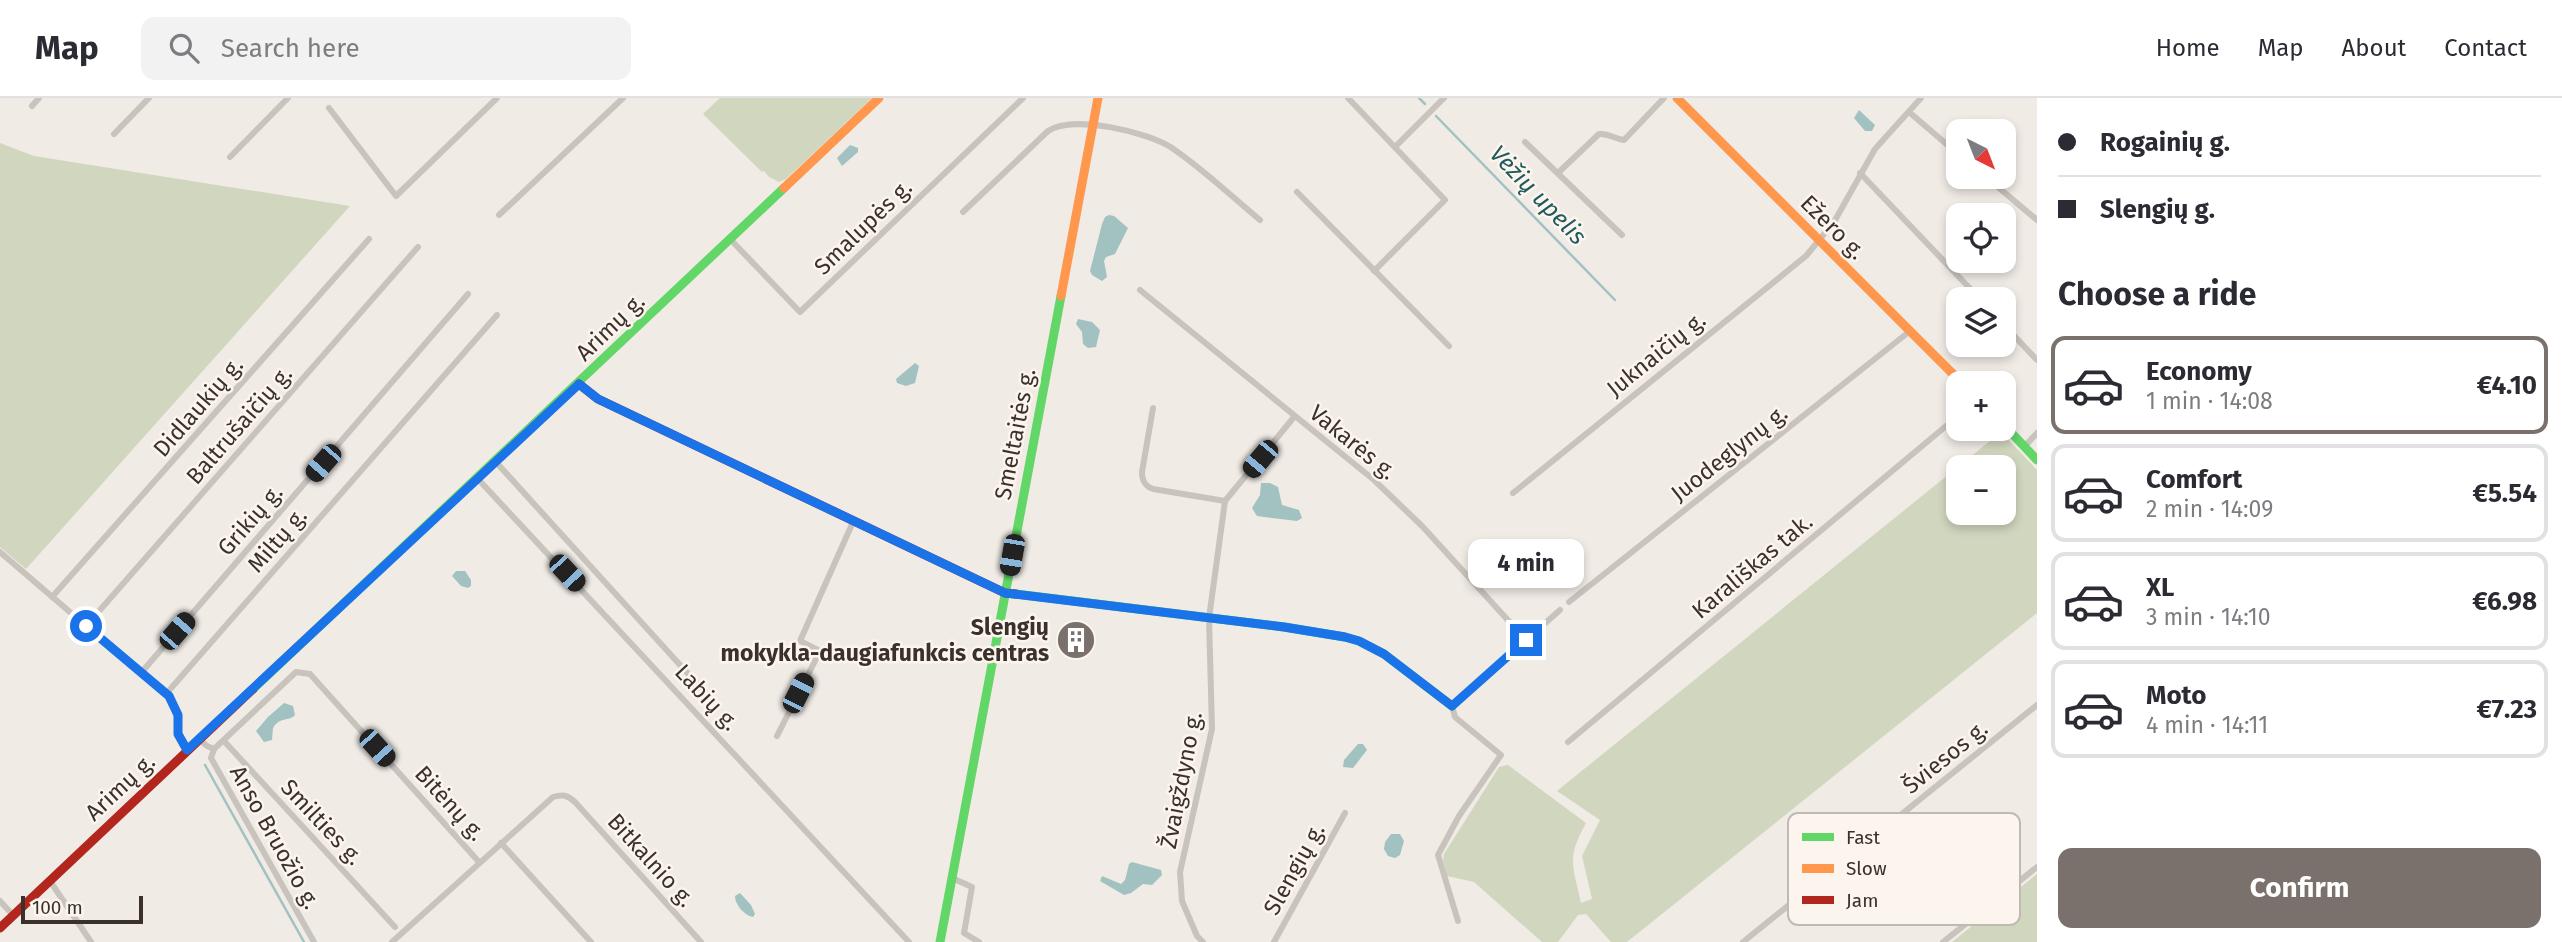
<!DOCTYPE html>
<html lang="en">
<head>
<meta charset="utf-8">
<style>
  :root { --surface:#fff; --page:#f2f2f3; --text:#2b2b33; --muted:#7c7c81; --line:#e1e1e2; --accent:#7a716c }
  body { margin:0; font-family:"Fira Sans",sans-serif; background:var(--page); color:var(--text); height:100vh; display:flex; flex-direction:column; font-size:26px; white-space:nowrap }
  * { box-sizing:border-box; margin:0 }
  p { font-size:23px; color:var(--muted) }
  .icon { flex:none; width:38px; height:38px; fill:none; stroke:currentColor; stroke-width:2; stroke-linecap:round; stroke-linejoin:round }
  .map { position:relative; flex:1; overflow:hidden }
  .side { display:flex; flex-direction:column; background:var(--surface); width:525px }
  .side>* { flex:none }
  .banner { display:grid; align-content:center; height:154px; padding:0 21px; background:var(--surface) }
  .needle { width:46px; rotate:138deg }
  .tools { position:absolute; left:1946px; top:21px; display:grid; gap:14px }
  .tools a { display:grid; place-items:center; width:70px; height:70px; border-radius:14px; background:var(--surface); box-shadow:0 4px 10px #0003; font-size:35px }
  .scale { position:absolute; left:21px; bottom:18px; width:122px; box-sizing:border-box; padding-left:7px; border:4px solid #3b302b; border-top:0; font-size:19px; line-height:24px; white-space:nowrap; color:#3b302b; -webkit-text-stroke:5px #fbf5ee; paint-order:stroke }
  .end { position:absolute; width:32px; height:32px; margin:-16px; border:9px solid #1a73e8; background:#fff; box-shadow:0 0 0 4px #fff }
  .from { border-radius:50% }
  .bubble { position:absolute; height:49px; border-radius:14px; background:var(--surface); box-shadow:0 4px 10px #0003; font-size:23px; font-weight:700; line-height:49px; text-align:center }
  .car { position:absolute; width:21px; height:42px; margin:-21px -10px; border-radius:9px; box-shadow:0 0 5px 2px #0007; background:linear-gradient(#222 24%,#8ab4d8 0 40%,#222 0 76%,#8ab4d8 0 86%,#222 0) }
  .banner b { display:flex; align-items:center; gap:24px; height:66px; font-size:26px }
  .banner b+b { border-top:2px solid var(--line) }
  .banner i { width:18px; height:18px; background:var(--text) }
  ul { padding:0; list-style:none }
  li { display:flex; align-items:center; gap:21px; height:98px; margin:0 14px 10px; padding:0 7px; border:4px solid var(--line); border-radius:14px }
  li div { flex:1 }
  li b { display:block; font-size:26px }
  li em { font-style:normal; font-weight:700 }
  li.on { border-color:var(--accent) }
  li>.icon { width:63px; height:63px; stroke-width:1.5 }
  h2 { padding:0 21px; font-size:32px; line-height:84px }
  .action { display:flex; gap:14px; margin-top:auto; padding:14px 21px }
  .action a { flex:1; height:80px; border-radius:14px; background:var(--accent); color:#fff; font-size:28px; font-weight:700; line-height:80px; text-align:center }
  header { display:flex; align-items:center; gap:42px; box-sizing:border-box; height:98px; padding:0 35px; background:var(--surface); border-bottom:2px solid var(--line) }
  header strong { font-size:33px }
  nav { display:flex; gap:38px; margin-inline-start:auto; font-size:24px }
  .search { width:490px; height:63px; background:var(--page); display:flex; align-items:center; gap:18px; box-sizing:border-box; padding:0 24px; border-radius:14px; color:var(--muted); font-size:26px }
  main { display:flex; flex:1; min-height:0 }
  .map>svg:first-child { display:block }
  .green { fill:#d1d6bf; fill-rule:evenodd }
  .water { fill:#a1c2c1 }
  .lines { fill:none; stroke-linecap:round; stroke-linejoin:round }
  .stream { stroke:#a1c2c1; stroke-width:2.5 }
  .street { stroke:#c9c3be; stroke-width:6 }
  .fast { stroke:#63d668; stroke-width:9 }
  .slow { stroke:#ff974d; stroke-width:9 }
  .jam { stroke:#b3261e; stroke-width:9 }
  .route { stroke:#1a73e8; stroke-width:9 }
  .labels { text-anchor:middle; stroke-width:5; stroke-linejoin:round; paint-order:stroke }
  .street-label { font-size:23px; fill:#3b302b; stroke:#fbf5ee }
  .poi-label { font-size:23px; font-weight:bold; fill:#3b302b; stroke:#fbf5ee; text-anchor:end }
  .water-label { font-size:24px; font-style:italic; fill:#1f5a5e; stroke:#fbf5ee }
  .key { fill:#fbf5ee; stroke:#c1bab4; stroke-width:2 }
  .key-label { font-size:19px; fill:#3b302b }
</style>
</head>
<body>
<header>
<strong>Map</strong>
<div class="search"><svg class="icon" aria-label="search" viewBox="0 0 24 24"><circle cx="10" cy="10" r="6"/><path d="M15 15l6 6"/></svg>Search here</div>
<nav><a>Home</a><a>Map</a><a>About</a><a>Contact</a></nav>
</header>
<main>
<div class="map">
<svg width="2037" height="844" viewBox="0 0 2037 844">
  <rect width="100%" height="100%" fill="#f0ebe5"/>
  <!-- green -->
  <g class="green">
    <path d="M720,0H872L786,81L779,84L769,79L764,73L762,74L703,16Z"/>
    <path d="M0,45L34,58L350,108L26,471L0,449Z"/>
    <path d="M2001,334L2037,372V515L1627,844H1611L1586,816L1578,817L1558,844H1542L1474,784L1447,778L1443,762L1444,756L1499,669L1508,667L1586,725C1566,761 1573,767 1581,805L1592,801L1582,758L1600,722L1557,693ZM1958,369H2004V415H1958Z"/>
    <path d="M2037,776V844H1952Z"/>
  </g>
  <!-- water -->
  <g class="water">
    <path d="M1859,12L1875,27L1872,33H1865L1854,20Z"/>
    <path d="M850,47L858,50V54L842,68L837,60Z"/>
    <path d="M1109,117L1114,118L1128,130L1115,156L1106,159L1104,163L1107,179L1102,183L1092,177L1090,173L1102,126L1105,119Z"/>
    <path d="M1078,221L1092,224L1100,232L1096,249L1088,250L1083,246L1082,234L1076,226Z"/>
    <path d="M915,265L919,268L915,285L906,288L897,285L896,281Z"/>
    <path d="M1261,385H1270L1278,389L1282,407L1299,412L1302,420L1297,423L1257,418L1252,410L1260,397Z"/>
    <path d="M456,473H465L471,482V488L468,490L461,488L452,478Z"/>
    <path d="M284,605L293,608L295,617C289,624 280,618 273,630L272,642L264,644L256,633L268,619Z"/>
    <path d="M1358,646H1363L1367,652L1353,670L1343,669L1344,662Z"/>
    <path d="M1391,736H1400L1404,743L1400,757L1395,760L1388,758L1384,751L1385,744Z"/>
    <path d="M1132,764L1161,772L1162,777L1152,787L1143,786L1131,795L1124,797L1100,783L1102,778L1121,786L1125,782L1129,766Z"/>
    <path d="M740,795L751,807L755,816L753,819C744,817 735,807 735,798Z"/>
  </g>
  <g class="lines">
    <!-- stream -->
    <g class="stream">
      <path d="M1419,0L1425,6"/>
      <path d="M1436,18L1615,202"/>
      <path d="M205,667L304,844"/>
    </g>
    <!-- street -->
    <g class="street">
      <path d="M1348,0L1445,102L1374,173"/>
      <path d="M32,8L39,0"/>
      <path d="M329,10L396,98L497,0"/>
      <path d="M1909,14L1958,56"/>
      <path d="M114,36L149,0"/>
      <path d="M1525,44L1622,137"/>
      <path d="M1395,49L1444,0"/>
      <path d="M230,59L288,0"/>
      <path d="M1559,74L1599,36C1609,35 1614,41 1624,42L1664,0"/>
      <path d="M1860,75L1980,201"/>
      <path d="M1986,79L2037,122"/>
      <path d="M1297,94L1449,248"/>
      <path d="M963,114L1048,33C1072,16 1148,34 1172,50C1203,71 1231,98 1260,122"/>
      <path d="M499,117L623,0"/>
      <path d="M730,141L800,214L1023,0"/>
      <path d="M1140,192L1374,382L1422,428L1526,542"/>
      <path d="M2004,227L2037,262"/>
      <path d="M1153,310L1142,374C1142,383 1145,388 1153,391L1225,403"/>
      <path d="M2025,348L2037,335"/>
      <path d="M495,363L710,600"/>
      <path d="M477,380L909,844"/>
      <path d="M1513,395L1806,158L1834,124L1875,51L1921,0"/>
      <path d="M0,454L169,599C183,617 172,634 187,652"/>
      <path d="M52,499L369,141"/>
      <path d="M1569,504L1910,233"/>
      <path d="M86,528L418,149"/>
      <path d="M141,575L468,196"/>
      <path d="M166,596L497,217"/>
      <path d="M777,638L820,553L800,543L853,424"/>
      <path d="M199,641L207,648L214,651L296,574L310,576L479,764"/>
      <path d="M224,643L395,829"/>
      <path d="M1568,644L1958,318"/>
      <path d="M214,651L211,660L314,844"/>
      <path d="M501,745L591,844"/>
      <path d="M952,780L972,789L964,835L979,844"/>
      <path d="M50,783L91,844"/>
      <path d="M0,803L13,817"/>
      <path d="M1458,823L1438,757L1459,718L1501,657L1455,619L1452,608L1560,512"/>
      <path d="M392,844L553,699C563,696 567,697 575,704L701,844"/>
      <path d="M1203,844L1197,838L1182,803L1180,774L1212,631L1209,520L1225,403L1294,319"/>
      <path d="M1274,844L1345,715"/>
      <path d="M1743,844L2037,607"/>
      <path d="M1943,844L2037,769"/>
    </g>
    <!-- fast -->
    <g class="fast">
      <path d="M2004,327L2037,362"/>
      <path d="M1016,496L1284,529L1345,539L1359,543L1384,556L1452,608"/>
      <path d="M253,591L784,90"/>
      <path d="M940,844L1061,198"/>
    </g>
    <!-- slow -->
    <g class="slow">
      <path d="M1677,0L1962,285"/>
      <path d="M784,90L879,0"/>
      <path d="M1061,198L1098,0"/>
    </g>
    <!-- jam -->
    <g class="jam">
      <path d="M579,286L598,301L1005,495L1016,496"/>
      <path d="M0,830L253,591"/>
    </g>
  </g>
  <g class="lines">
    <!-- route -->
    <path class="route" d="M86,528L169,598L178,617V636L187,652L579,286L598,301L1005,495L1284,529L1345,539L1359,543L1384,556L1452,608L1526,542"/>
  </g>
  <!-- icons -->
  <defs>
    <g id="building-disc" transform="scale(2.0125)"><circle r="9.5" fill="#7a716c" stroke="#fbf5ee"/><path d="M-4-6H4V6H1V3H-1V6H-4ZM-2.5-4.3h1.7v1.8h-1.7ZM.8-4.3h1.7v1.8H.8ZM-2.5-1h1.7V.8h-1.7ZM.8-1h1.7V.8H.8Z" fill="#fff"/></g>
  </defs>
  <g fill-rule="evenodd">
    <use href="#building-disc" x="1076" y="542"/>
  </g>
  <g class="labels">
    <!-- street labels -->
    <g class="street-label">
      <text transform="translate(863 129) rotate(-44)" y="8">Smalupės g.</text>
      <text transform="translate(1833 129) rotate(45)" y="8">Ežero g.</text>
      <text transform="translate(610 229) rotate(-44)" y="8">Arimų g.</text>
      <text transform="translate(1656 256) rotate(-39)" y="8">Juknaičių g.</text>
      <text transform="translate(198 309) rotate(-49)" y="8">Didlaukių g.</text>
      <text transform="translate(239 327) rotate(-49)" y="8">Baltrušaičių g.</text>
      <text transform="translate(1015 336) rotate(-79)" y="8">Smeltaitės g.</text>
      <text transform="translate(1353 344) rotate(39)" y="8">Vakarės g.</text>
      <text transform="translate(1729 355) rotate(-38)" y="8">Juodeglynų g.</text>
      <text transform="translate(250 422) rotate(-49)" y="8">Grikių g.</text>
      <text transform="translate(277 442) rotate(-49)" y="8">Miltų g.</text>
      <text transform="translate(1752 468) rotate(-40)" y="8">Karališkas tak.</text>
      <text transform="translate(707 599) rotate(47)" y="8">Labių g.</text>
      <text transform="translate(1945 659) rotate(-39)" y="8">Šviesos g.</text>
      <text transform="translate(1181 682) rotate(-79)" y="8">Žvaigždyno g.</text>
      <text transform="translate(120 689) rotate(-43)" y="8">Arimų g.</text>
      <text transform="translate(450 705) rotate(48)" y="8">Bitėnų g.</text>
      <text transform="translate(322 724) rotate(47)" y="8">Smilties g.</text>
      <text transform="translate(275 739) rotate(61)" y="8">Anso Bruožio g.</text>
      <text transform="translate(651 762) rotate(48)" y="8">Bitkalnio g.</text>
      <text transform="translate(1294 771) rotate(-61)" y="8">Slengių g.</text>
    </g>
    <!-- poi labels -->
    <g class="poi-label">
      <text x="1049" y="537">Slengių<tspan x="1049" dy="26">mokykla-daugiafunkcis centras</tspan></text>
    </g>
    <!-- water labels -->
    <g class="water-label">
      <text transform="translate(1538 97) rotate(46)" y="8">Vėžių upelis</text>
    </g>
  </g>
  <!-- legend -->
  <rect x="1788" y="715" width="232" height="112" rx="10" class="key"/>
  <rect x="1802" y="735" width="32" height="8" fill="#63d668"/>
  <rect x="1802" y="766" width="32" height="9" fill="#ff974d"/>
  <rect x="1802" y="798" width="32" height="8" fill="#b3261e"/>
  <g class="key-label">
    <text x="1846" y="746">Fast</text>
    <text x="1846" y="777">Slow</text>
    <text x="1846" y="809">Jam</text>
  </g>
</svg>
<div class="tools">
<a><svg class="needle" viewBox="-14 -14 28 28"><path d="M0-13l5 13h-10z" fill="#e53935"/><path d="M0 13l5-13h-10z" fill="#7c7c81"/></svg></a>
<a><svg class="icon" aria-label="locate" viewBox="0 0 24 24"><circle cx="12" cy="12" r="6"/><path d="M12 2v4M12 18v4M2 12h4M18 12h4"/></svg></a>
<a><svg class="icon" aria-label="layers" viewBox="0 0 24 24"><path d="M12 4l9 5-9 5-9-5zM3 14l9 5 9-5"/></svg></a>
<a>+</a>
<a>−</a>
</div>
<div class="scale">100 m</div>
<i class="end from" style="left:86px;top:528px"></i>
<i class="end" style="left:1526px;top:542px"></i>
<div class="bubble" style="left:1468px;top:441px;width:116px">4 min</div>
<i class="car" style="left:1260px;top:361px;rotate:220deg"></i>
<i class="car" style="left:323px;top:365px;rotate:221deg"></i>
<i class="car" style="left:1012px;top:457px;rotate:190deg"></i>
<i class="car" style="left:567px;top:475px;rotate:137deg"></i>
<i class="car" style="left:177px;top:533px;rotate:41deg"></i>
<i class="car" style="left:798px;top:595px;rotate:27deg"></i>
<i class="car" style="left:377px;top:650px;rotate:138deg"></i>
</div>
<section class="side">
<div class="banner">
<b><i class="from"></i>Rogainių g.</b>
<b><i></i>Slengių g.</b>
</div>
<h2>Choose a ride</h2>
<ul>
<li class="on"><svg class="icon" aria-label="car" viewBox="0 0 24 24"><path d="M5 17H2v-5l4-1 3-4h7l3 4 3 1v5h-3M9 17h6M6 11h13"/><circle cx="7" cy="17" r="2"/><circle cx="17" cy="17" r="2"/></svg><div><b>Economy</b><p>1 min · 14:08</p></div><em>€4.10</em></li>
<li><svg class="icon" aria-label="car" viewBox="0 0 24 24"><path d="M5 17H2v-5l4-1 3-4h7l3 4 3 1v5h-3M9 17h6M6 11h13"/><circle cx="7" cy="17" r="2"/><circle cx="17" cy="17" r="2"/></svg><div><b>Comfort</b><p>2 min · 14:09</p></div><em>€5.54</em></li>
<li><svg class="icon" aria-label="car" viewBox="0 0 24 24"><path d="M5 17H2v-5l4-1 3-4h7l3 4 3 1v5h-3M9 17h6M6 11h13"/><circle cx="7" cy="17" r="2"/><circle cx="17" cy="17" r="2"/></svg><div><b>XL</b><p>3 min · 14:10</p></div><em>€6.98</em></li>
<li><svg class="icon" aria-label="car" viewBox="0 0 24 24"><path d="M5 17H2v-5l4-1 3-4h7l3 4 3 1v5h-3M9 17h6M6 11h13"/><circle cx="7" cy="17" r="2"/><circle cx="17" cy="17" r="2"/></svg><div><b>Moto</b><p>4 min · 14:11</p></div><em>€7.23</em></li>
</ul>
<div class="action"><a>Confirm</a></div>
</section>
</main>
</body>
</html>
